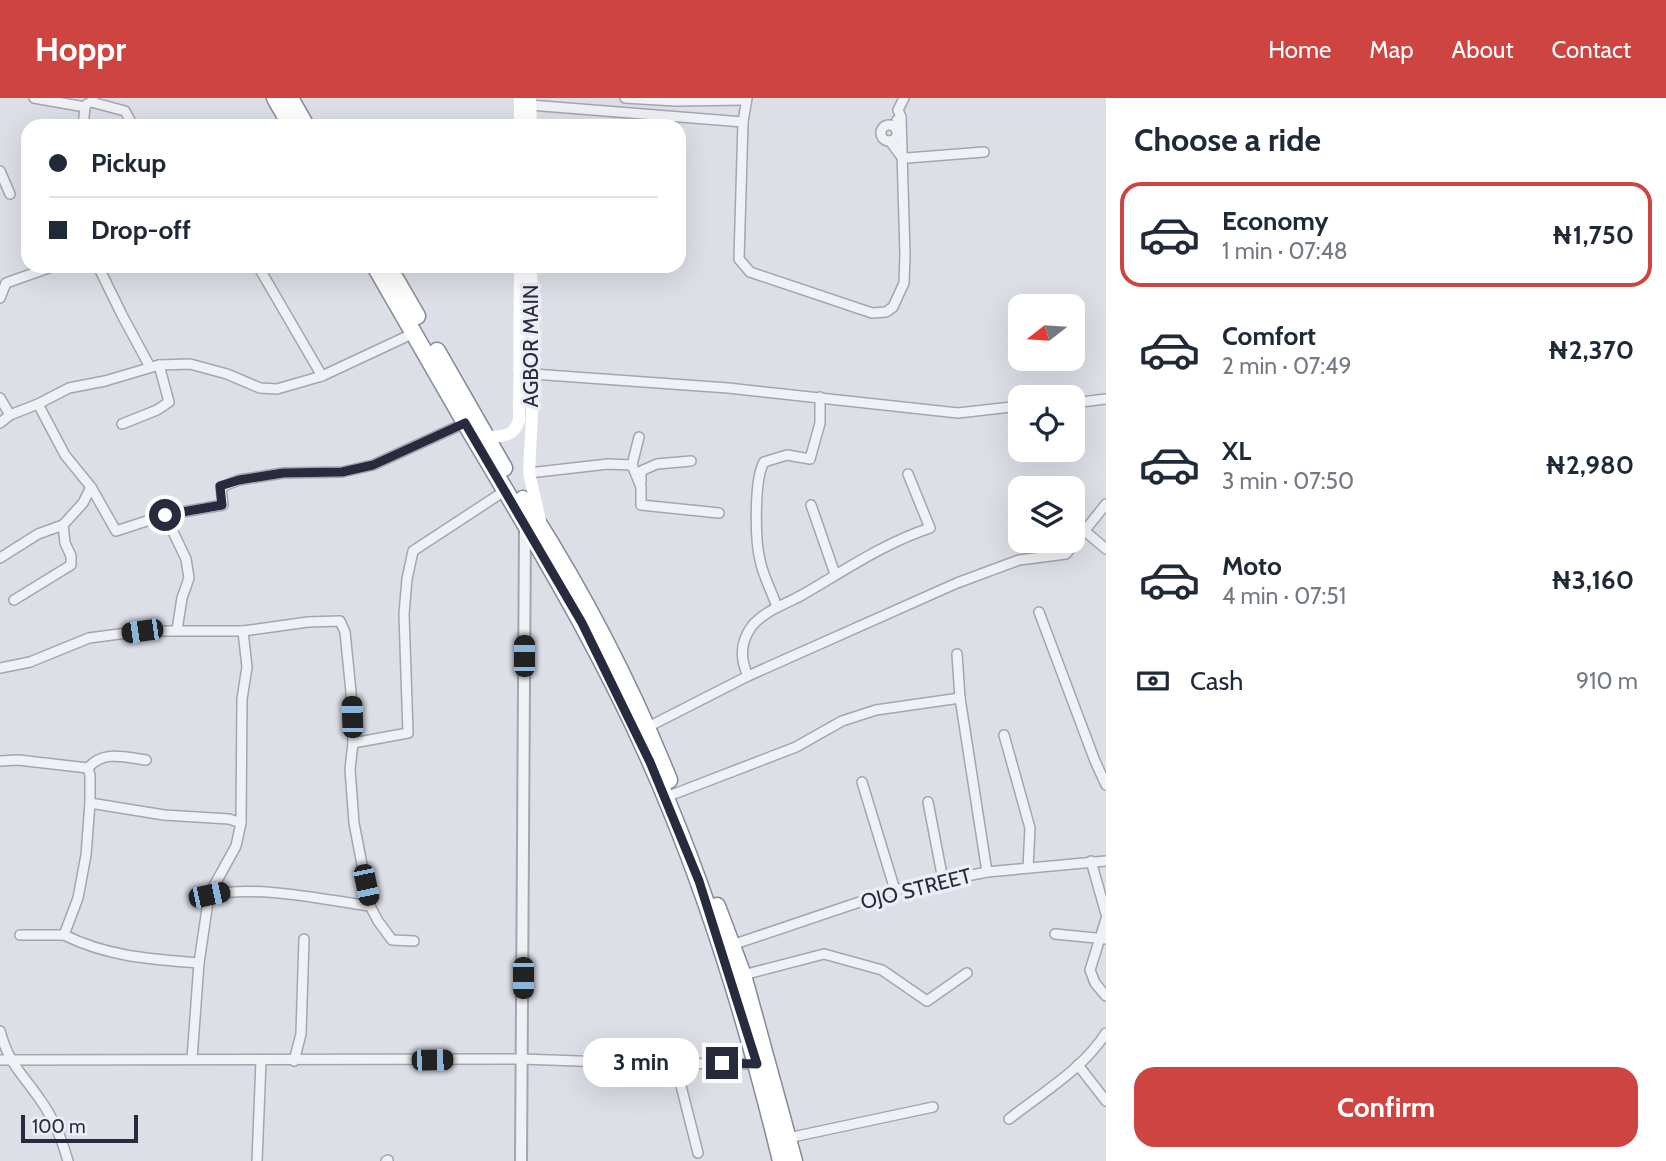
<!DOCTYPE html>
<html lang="en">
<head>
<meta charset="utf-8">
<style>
  :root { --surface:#fff; --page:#f2f2f3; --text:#1f2937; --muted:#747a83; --line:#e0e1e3; --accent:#cd4441 }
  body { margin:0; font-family:Cabin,sans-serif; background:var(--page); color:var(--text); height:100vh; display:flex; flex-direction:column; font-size:26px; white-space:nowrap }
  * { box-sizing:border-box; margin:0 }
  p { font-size:23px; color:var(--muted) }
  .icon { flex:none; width:38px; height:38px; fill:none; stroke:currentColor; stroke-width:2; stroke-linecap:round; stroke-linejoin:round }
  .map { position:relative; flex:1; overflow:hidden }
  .sheet { display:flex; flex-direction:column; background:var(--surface); width:560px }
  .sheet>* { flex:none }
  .hud { position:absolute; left:21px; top:21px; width:665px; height:154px; border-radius:21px; box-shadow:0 7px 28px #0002; display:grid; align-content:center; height:154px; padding:0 28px; background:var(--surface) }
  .needle { width:46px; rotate:253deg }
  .buttons { position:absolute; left:1008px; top:196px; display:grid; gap:14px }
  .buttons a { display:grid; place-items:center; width:77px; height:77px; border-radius:14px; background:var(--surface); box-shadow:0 7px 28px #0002; font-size:35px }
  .scale { position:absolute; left:21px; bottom:18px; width:117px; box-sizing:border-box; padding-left:7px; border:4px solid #272b3d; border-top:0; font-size:19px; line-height:24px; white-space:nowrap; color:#272b3d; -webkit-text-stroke:5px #eceef5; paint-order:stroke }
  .end { position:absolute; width:32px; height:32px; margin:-16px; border:9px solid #272b3d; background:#fff; box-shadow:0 0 0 4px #fff }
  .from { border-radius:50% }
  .bubble { position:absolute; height:49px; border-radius:21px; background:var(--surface); box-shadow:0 7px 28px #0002; font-size:23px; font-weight:700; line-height:49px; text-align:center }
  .car { position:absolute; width:21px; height:42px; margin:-21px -10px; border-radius:9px; box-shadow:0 0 5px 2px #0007; background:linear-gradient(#222 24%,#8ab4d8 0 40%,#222 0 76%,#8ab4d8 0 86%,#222 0) }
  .hud b { display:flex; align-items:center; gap:24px; height:66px; font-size:26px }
  .hud b+b { border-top:2px solid var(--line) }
  .hud i { width:18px; height:18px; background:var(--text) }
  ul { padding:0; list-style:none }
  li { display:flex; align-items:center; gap:21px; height:105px; margin:0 14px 10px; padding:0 14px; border:4px solid transparent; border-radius:21px }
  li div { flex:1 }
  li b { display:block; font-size:26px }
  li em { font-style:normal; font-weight:700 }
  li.on { border-color:var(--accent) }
  li>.icon { width:63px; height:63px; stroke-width:1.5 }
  h2 { padding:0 28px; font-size:32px; line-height:84px }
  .pay { display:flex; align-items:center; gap:18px; height:77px; padding:0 28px; font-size:26px }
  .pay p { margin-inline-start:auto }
  .action { display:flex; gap:14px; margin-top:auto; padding:14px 28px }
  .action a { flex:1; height:80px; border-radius:21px; background:var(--accent); color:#fff; font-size:28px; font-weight:700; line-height:80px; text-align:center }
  header { display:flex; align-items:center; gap:42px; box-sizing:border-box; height:98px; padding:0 35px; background:var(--accent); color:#fff }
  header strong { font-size:33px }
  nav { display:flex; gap:38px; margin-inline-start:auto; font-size:24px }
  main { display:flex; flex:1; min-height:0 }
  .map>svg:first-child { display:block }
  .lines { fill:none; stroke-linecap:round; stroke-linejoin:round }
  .minor-casing { stroke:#a3a5b1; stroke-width:12 }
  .tertiary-casing { stroke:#a3a5b1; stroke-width:14 }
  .trunk-casing { stroke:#848a9d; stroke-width:19 }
  .minor { stroke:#f0f1f5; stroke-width:9 }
  .tertiary { stroke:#f0f1f5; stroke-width:10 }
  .secondary { stroke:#fff; stroke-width:12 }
  .trunk { stroke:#fff; stroke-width:16 }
  .route { stroke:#272b3d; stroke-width:9 }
  .labels { text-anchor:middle; stroke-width:7; stroke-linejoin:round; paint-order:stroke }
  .street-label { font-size:21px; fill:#272b3d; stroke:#eceef5 }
</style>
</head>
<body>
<header>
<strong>Hoppr</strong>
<nav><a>Home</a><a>Map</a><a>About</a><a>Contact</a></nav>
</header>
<main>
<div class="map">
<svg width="1106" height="1063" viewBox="0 0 1106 1063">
  <rect width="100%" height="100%" fill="#dddfe7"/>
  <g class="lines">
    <!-- minor casing -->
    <g class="minor-casing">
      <g id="minor">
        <path d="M34,0L85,9"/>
        <path d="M93,0L91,4L125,13L133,28"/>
        <path d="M625,0L675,3L746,2"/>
        <path d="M747,0L743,24L739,161L750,174L872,215L886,214L893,209L904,185L905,157L901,19"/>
        <path d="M530,7L743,24"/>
        <path d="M897,22L901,19L898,12L904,0"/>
        <circle cx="889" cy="35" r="8"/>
        <path d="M83,28L85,9L87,6"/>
        <path d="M890,43L901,58L907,60L984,54"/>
        <path d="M0,73L10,96"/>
        <path d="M98,168L122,217L150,269"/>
        <path d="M258,168L322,278"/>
        <path d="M0,200L6,185L54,168"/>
        <path d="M519,275L728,290L958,315L1020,308"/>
        <path d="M0,300L10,317"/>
        <path d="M1073,305L1106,301"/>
        <path d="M38,306L65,357L91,389L116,433L165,417L223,407L221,389L239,382L283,375L342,374L373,367L465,325"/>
        <path d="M0,325L10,317L38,306L69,290L105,283L159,267L190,266L227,276L260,290L277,291L322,278L414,235"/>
        <path d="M122,326L157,312L169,304L159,267"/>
        <path d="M632,367L639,339"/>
        <path d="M529,375L608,366L632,367L641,389V407L719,415"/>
        <path d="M641,384V373L657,366L691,363"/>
        <path d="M811,407L835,476"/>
        <path d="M165,417L186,461L189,480L182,500L177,532"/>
        <path d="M1086,434L1106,451"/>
        <path d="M0,460L38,436L63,427"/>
        <path d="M14,502L71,467V458L65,445L63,427L83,405L91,389"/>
        <path d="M777,509C772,494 763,478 760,462C755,442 754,381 764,364L787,357L810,361L820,325V299"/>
        <path d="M1039,514L1095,663L1106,687"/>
        <path d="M957,556L960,600L987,774"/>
        <path d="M0,570L30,564L89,540L142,533H243L308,524L340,523L345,534L351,594L353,645L350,671L354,725L370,808L378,823L392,842L414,843"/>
        <path d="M748,578C740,561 740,544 752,528C764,513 786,506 802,497C844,473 884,445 930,430L908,376"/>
        <path d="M648,629L748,578L957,485L1019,462L1066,456L1106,406"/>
        <path d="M1004,637L1030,730L1028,770"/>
        <path d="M353,645L408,635L404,516L407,481L413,453L506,392"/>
        <path d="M146,662C124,659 103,652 88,670L90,677V705L164,717L229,721L241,725L236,748L209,797L199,865L192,961"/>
        <path d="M0,663L18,662L88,670"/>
        <path d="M862,684L895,792"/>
        <path d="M674,696L796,649L842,623L876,612L960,600"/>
        <path d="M928,704L943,782"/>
        <path d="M90,705L86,757L78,800L64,837C109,859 150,861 199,865"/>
        <path d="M241,725L242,601L247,569L243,533"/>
        <path d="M1091,763L1106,816"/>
        <path d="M209,797C258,787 320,801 370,808"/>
        <path d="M1106,821L1090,872L1095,885L1106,898"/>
        <path d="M1055,836L1106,841"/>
        <path d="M20,837H64"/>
        <path d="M732,847L895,792L987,774L1106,763"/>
        <path d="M743,877L824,856L882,872L927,903L967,875"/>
        <path d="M0,933C9,967 23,976 41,1003C54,1021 62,1042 68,1063"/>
        <path d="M0,962L522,961L633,965L757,966"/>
        <path d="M294,963L301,936L304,841"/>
        <path d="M675,964L698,1055"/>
        <path d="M1078,967L1106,1003"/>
        <path d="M1009,1021C1042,995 1083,971 1106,935"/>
        <path d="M788,1040L933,1009"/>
        <path d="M257,1063L261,963"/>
        <path d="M386,1063L388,1062"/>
      </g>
    </g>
    <!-- tertiary casing -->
    <g class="tertiary-casing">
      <path id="tertiary" d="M521,1063L525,427"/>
    </g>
    <!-- trunk casing -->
    <g class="trunk-casing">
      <g id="trunk">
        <path d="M275,0L291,28"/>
        <path d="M290,0L306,28"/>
        <path d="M375,168C406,221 436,275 467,328C541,452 616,576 670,710C717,824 752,943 781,1063"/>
        <path d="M388,168L417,218"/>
        <path d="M437,253L504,370"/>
        <path d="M523,401C580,489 630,585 669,682"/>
        <path d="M717,808L743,877L794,1063"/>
      </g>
    </g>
    <!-- minor -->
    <use href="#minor" class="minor"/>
    <!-- tertiary -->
    <use href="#tertiary" class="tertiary"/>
    <!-- secondary -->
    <g class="secondary">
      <path d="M530,0L531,28"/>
      <path d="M520,28V0"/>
      <path d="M531,168L534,277L529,375L540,422"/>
      <path d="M488,339C503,338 514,339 519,322L520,168"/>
    </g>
    <!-- trunk -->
    <use href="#trunk" class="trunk"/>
  </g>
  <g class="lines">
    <!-- route -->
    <path class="route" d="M165,417L222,407L220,388L239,382L283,375L342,374L373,367L465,325L582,525L650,664L699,783L757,966L722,965"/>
  </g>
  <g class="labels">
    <!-- street labels -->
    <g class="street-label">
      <text transform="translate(531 248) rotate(-90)" y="7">AGBOR MAIN</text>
      <text transform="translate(916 791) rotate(-14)" y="7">OJO STREET</text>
    </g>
  </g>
</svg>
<div class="buttons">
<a><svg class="needle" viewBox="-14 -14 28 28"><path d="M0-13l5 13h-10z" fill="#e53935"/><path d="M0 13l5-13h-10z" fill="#747a83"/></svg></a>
<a><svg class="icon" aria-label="locate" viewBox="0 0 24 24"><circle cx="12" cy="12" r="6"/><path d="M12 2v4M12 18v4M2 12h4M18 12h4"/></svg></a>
<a><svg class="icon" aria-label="layers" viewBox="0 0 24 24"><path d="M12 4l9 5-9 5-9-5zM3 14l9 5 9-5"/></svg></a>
</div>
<div class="scale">100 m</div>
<i class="end from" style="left:165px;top:417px"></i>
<i class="end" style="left:722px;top:965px"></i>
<div class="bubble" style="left:583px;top:940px;width:116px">3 min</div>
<i class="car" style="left:142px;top:533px;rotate:262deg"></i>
<i class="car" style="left:524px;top:558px;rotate:0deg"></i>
<i class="car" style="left:352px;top:619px;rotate:358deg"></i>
<i class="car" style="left:366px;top:787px;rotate:168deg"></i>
<i class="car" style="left:209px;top:797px;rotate:78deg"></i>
<i class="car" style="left:523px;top:880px;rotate:180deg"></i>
<i class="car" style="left:432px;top:962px;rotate:89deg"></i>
<div class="hud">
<b><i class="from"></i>Pickup</b>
<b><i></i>Drop-off</b>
</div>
</div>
<section class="sheet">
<h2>Choose a ride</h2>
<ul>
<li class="on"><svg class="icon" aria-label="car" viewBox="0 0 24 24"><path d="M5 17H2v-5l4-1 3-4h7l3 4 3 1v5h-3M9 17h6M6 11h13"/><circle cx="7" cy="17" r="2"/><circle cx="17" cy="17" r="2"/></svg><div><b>Economy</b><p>1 min · 07:48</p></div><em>₦1,750</em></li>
<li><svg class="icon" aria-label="car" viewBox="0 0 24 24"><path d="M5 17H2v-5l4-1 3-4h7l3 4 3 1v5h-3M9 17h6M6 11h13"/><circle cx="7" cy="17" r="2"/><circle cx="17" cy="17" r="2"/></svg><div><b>Comfort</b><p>2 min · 07:49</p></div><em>₦2,370</em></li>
<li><svg class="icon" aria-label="car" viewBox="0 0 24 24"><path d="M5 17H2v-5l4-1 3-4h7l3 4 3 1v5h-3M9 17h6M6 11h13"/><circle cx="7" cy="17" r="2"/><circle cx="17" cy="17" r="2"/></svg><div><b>XL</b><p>3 min · 07:50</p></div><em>₦2,980</em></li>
<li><svg class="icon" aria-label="car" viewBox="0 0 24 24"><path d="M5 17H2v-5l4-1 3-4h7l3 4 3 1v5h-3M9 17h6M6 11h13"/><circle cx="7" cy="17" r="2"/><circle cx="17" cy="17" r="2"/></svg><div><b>Moto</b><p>4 min · 07:51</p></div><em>₦3,160</em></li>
</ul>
<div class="pay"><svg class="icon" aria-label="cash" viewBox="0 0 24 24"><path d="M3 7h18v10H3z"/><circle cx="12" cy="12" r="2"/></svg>Cash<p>910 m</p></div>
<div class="action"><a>Confirm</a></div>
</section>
</main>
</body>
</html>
